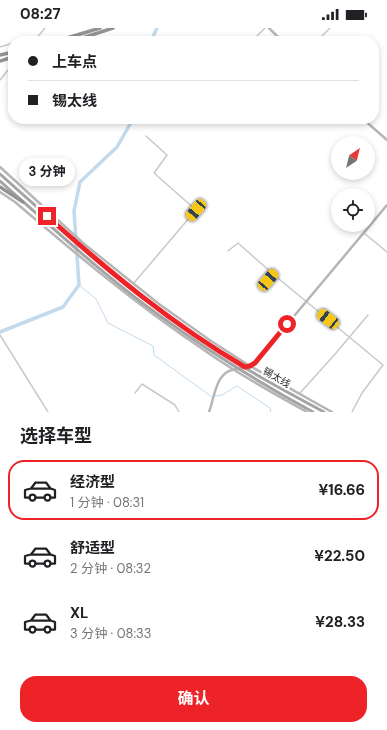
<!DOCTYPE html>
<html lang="zh">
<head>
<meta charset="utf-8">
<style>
  :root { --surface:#fff; --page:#f6f6f6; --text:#202124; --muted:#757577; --line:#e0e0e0; --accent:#ed2328 }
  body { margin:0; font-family:"DM Sans","Noto Sans SC",sans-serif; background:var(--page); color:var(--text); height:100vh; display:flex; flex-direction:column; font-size:15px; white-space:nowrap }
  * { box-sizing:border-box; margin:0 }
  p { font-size:13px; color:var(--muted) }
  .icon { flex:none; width:22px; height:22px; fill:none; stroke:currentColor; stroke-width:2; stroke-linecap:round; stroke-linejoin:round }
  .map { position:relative; height:384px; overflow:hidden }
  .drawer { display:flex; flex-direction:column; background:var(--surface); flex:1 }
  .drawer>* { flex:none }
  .top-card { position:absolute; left:8px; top:8px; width:371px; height:88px; border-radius:16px; box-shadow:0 2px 6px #0003; display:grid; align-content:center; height:88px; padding:0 20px; background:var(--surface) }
  .needle { width:26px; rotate:35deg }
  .controls { position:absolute; left:331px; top:108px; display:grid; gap:8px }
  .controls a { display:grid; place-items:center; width:44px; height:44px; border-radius:50%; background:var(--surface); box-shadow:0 2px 6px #0003; font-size:20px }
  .end { position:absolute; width:18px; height:18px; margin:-9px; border:5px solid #ed2328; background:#fff; box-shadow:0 0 0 2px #fff }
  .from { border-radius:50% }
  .bubble { position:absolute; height:28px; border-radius:14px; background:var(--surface); box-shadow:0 2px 6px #0003; font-size:13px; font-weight:700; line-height:28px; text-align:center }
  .car { position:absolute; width:12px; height:24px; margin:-12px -6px; border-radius:5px; box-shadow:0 0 3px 1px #0007; background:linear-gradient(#f5c518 24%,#345 0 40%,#f5c518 0 76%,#345 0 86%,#f5c518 0) }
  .top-card b { display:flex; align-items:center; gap:14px; height:38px; font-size:15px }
  .top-card b+b { border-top:1px solid var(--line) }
  .top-card i { width:10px; height:10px; background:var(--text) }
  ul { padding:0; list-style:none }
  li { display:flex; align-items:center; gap:12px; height:60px; margin:0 8px 6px; padding:0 12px; border:2px solid transparent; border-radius:16px }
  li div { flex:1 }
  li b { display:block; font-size:15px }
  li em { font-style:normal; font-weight:700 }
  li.current { border-color:var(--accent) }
  li>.icon { width:36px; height:36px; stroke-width:1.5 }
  h2 { padding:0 20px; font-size:18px; line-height:48px }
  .action { display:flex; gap:8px; margin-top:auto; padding:8px 20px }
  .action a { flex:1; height:46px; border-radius:16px; background:var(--accent); color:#fff; font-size:16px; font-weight:700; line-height:46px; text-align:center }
  .status { display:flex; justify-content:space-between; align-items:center; height:28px; padding:0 20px; background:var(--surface); direction:ltr }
  .status svg { height:11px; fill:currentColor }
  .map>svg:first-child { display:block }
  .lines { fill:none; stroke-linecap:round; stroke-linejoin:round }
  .stream { stroke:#c2daec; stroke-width:1 }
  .river { stroke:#c2daec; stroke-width:3.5 }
  .street { stroke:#c9c9c9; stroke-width:1.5 }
  .secondary { stroke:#b6b6b6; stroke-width:2.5 }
  .primary { stroke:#a4a4a4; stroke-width:3 }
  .highway { stroke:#939393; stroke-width:3.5 }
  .route { stroke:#ed2328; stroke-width:5 }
  .labels { text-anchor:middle; stroke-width:4; stroke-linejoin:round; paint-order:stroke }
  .street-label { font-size:10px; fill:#2c2c2c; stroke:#fff }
</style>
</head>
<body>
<div class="status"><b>08:27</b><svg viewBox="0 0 49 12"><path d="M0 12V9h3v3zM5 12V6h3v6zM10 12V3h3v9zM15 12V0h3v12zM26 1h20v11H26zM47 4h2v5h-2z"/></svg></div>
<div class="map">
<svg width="387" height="384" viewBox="0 0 387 384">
  <rect width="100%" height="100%" fill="#fff"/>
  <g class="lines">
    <!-- stream -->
    <g class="stream">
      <path d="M79,257L96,271L108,295L153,318L154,327L212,369"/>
      <path d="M215,368L222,367L237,358L270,380L271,384"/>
    </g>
    <!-- river -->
    <g class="river">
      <path d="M151,13L157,0"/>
      <path d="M0,304L63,279L79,257L74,183L80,154L117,119L133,91"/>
    </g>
    <!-- street -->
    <g class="street">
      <path d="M22,13L30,11L32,13"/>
      <path d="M34,13L45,0"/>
      <path d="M252,13L265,0"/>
      <path d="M317,13L330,0"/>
      <path d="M0,19L13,15"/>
      <path d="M0,52L13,36"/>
      <path d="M364,205L387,224"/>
      <path d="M228,223L238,215L273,246L261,260"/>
      <path d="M273,246L383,337L362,365L352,384"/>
      <path d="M133,256L196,182L154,145L167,127L146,108"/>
      <path d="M0,307L48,384"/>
      <path d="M135,365L142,356L175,377L179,384"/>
      <path d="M300,365L336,325L368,287"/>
    </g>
    <!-- secondary -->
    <g class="secondary">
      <path d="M269,0L282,13"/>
      <path d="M363,91L387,112"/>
      <path d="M0,139L83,215L159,276L211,313L250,338L332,384"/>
      <path d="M0,164L15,174C75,225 135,276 201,320C235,344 271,364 307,384"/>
      <path d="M250,338L259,330L387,177"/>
      <path d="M209,384C214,371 215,352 227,344C232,341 239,341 245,339"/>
    </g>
    <!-- primary -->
    <g class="primary">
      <path d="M0,146C67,206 134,266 209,317C246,342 285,363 324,384"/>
      <path d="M0,153C52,199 103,247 160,288C208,323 260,355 313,384"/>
    </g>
    <!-- highway -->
    <g class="highway">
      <path d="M57,13L100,0"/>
      <path d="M73,13L113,0"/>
      <path d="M0,27L13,24"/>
      <path d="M0,33L13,29"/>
      <path d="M0,159L23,174"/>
    </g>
  </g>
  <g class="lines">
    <!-- route -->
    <path class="route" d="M47,188C108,243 173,297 245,339L250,338L255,335L287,296"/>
  </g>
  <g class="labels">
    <!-- street labels -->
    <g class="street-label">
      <text transform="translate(277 349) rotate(30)" y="4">锡太线</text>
    </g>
  </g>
</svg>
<div class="controls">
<a><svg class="needle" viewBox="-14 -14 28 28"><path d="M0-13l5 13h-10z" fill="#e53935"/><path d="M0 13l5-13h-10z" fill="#757577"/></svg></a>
<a><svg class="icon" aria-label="locate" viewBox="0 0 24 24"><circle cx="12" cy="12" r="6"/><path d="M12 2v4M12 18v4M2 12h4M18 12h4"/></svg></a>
</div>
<i class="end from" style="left:287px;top:296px"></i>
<i class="end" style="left:47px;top:188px"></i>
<div class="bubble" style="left:19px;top:130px;width:56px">3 分钟</div>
<i class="car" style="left:196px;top:182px;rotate:220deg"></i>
<i class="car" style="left:268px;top:252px;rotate:41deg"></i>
<i class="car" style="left:328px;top:291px;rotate:308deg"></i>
<div class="top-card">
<b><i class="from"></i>上车点</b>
<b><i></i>锡太线</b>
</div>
</div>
<section class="drawer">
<h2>选择车型</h2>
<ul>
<li class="current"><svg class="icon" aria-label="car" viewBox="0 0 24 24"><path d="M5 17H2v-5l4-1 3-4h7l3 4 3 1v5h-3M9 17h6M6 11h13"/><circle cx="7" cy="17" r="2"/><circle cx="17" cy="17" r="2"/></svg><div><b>经济型</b><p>1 分钟 · 08:31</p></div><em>¥16.66</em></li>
<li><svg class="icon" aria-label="car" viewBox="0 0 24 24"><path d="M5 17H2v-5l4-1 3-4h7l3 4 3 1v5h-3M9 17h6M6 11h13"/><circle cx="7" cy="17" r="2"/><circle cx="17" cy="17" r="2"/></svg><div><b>舒适型</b><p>2 分钟 · 08:32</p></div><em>¥22.50</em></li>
<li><svg class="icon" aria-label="car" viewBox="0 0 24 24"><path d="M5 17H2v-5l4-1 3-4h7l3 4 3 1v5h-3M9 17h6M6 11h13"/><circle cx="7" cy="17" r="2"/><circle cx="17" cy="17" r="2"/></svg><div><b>XL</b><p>3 分钟 · 08:33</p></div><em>¥28.33</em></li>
</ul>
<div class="action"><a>确认</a></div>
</section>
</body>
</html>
